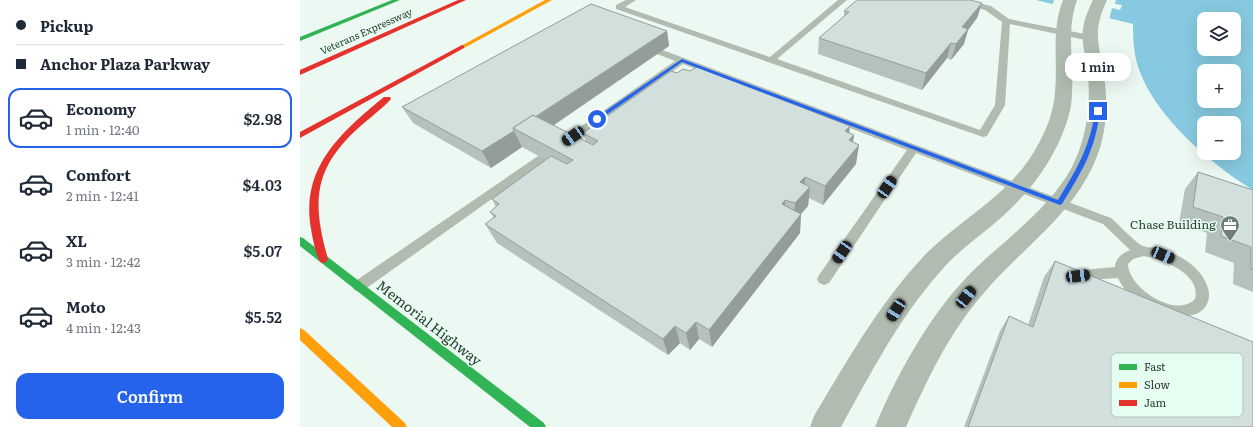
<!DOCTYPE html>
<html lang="en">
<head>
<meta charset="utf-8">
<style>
  :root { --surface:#fff; --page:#f6f6f7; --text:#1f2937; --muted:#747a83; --line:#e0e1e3; --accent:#2563eb }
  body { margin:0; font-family:Literata,serif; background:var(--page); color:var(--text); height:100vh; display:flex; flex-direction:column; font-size:15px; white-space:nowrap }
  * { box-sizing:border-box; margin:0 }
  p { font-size:13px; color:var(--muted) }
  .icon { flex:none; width:22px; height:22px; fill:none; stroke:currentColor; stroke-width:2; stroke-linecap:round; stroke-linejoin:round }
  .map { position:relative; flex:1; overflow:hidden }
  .drawer { display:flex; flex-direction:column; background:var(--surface); width:300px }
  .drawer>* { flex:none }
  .hud { display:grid; align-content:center; height:88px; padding:0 16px; background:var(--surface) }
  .buttons { position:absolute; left:897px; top:12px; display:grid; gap:8px }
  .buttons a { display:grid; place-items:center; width:44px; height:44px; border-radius:8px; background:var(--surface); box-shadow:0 4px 16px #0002; font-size:20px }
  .end { position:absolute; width:18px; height:18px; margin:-9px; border:5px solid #2563eb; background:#fff; box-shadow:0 0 0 2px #fff }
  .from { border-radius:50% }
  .bubble { position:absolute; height:28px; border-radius:12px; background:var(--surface); box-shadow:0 4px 16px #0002; font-size:13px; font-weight:600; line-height:28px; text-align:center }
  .car { position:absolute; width:12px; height:24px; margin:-12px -6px; border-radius:5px; box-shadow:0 0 3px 1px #0007; background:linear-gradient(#222 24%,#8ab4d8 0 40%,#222 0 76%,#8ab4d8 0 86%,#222 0) }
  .hud b { display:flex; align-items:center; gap:14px; height:38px; font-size:15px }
  .hud b+b { border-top:1px solid var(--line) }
  .hud i { width:10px; height:10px; background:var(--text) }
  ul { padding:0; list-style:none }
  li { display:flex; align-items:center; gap:12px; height:60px; margin:0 8px 6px; padding:0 8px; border:2px solid transparent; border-radius:12px }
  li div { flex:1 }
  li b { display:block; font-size:15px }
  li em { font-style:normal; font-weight:600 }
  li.selected { border-color:var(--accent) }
  li>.icon { width:36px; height:36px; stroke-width:1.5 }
  .button { display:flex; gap:8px; margin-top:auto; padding:8px 16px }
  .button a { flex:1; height:46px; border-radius:12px; background:var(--accent); color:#fff; font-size:16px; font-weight:600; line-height:46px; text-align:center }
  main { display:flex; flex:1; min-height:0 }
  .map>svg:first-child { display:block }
  .water { fill:#86c9e0; fill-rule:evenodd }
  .pier { fill:#ecf8f2 }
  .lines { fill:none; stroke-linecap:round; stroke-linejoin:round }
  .lane { fill:#b1bcb0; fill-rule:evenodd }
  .street { fill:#b1bcb0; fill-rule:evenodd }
  .fast { fill:#30b455; fill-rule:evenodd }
  .slow { fill:#ff9f0a; fill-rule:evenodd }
  .jam { fill:#e5322d; fill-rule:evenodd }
  .wall { fill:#b5c1be }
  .shaded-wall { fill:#939d9b }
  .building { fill:#d2e0dd; stroke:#939d9b }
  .route { fill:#2563eb }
  .labels { text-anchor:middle; stroke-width:3; stroke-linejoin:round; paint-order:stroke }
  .far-street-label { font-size:10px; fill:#2e3d36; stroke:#e6fef1 }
  .poi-label { font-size:12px; fill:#2e3d36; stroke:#e6fef1; text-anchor:end }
  .near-street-label { font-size:14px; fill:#2e3d36; stroke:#e6fef1 }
  .key { fill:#e6fef1; stroke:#afc4b9; stroke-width:1 }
  .key-label { font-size:11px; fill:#2e3d36 }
</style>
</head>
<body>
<main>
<section class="drawer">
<div class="hud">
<b><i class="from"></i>Pickup</b>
<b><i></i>Anchor Plaza Parkway</b>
</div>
<ul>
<li class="selected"><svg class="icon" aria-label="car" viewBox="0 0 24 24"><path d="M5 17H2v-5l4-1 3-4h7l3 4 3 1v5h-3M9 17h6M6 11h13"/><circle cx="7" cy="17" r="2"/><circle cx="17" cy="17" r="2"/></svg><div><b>Economy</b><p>1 min · 12:40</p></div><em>$2.98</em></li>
<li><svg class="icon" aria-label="car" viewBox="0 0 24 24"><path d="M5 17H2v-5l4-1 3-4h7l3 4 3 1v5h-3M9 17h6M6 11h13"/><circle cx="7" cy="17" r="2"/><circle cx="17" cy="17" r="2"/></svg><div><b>Comfort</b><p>2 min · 12:41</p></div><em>$4.03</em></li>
<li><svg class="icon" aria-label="car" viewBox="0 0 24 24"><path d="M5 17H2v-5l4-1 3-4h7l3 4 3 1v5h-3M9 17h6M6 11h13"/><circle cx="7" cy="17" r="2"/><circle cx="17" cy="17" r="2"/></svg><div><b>XL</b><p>3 min · 12:42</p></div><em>$5.07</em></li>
<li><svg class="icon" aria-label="car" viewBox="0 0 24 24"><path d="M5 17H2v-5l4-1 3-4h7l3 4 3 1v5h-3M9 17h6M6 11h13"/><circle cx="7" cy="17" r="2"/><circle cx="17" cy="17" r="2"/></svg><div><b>Moto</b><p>4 min · 12:43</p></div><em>$5.52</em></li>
</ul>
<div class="button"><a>Confirm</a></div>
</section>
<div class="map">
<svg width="953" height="427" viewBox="0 0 953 427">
  <rect width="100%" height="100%" fill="#ecf8f2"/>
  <!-- water -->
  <path class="water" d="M736,0H953V190C912,165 857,118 840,72C834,57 833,41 833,24ZM904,19H934V49H904ZM904,71H934V101H904ZM904,123H934V153H904Z"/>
  <!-- pier -->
  <path class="pier" d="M754,0H816L815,4L822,5L820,10L812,8L809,20L752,6Z"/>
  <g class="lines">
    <!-- lane -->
    <g class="lane">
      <path d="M326,0H336L325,7L470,57L538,0H547L477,59L680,130L695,105L702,22L685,10L653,0H666L691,6L709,19L790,35L794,38L790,41L710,24L705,105L687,136L683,137L316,9V5Z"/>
      <path d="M360,49L811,218C817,223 838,245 843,246C847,248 853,247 858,248C879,254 901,266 908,288C910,294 909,301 906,306C902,312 895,315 888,316C860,322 829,302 818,278L772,281L767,280L765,276L767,272L772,271L815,267C815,259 822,253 830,250L803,224L616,153L529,283L524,285L519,283L517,279L519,275L607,150L383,64L265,147H257L256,145L257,143L375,61L357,54L356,52ZM844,256C862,259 902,274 895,299C876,319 828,288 828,264L833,259Z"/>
      <path d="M241,154L246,158L245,161L64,290L59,292L54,290L52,286L54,282Z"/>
    </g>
    <!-- street -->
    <g class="street">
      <path d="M763,0H777C766,31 774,61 772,93C772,110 766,126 759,142C746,170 726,195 703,216C682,235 658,250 640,272C599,318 571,373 541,427H510L514,416C547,361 579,304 623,257C663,216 713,195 740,141C748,126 754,109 755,92C758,61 751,30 763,0Z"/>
      <path d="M793,0H807C791,35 800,43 804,77C809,107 806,138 793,166C768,219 720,250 683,294C649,333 627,380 606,427H575C596,376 628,318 666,278C701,241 747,213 772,167C786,139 791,107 788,76C784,42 776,34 793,0Z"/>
    </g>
    <!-- fast -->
    <g class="fast">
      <path d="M92,0H100L0,41V37Z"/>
      <path d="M0,237L3,238L244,423L246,427H230L0,246Z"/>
    </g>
    <!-- slow -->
    <g class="slow">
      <path d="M245,0H252L164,48L159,47Z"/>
      <path d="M0,328L4,330L105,423L107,427H92L0,340Z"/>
    </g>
    <!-- jam -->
    <g class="jam">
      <path d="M158,0H166L0,75V70Z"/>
      <path d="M162,45L164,46V48L0,138V132Z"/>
      <path d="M84,97H90L91,99C80,111 65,121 54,132C12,172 13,206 28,259L26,262L23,263L20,262C15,252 13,240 11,229C0,168 41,132 84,97Z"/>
    </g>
  </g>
  <!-- wall -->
  <g class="wall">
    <path d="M682,3L677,18L668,30L664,44L651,60L647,58L622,90L518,54L519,38L544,17V11Z"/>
    <path d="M367,31L369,46L253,126L286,142L283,133H549L554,135L553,142L556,164L523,205L509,198L508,206L501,214L500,233L412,347L399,339L390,350L380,343L368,355L197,243L185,224L194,218L190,212L196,207L192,199L246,160L222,147L191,168L113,123L102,107Z"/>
    <path d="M898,172L953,190V292L933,284L934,263L905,252L907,233L879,223L885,189Z"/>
    <path d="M755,261L953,427H664L700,331L709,316L728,325L744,277Z"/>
  </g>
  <!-- shaded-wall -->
  <g class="shaded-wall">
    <path d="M682,3L677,18L668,30L664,44L651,60L656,44L662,27Z"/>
    <path d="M367,31L369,46L233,139L216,130Z"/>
    <path d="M651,43L647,58L622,90L626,73Z"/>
    <path d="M550,126L548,144L545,131Z"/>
    <path d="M214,131L222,147L191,168L182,151Z"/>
    <path d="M554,135L551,154L559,145L556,164L523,205L525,186L549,140Z"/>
    <path d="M505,177L504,193L510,187L508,206L494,222L495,203L500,182Z"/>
    <path d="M485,200V219L482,204Z"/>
    <path d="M501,214L500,233L412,347L409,330Z"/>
    <path d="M396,322L399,339L390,350L386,333Z"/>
    <path d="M375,326L380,343L368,355L363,339Z"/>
  </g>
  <!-- building -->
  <g class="building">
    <path d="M557,0H670L682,3L662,27L668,29L656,44L651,43L626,73L519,38L549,12L544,11Z"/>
    <path d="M291,4L367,31L235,117L233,115L213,128L214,131L182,151L102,107Z"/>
    <path d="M397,67L550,126L545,131L554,135L549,140L559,145L525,186L505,177L500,182L510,187L495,203L485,200L482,204L501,214L409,330L396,322L386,333L375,326L363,339L185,224L196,216L190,212L199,204L192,199L251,156L267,164L273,160L213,128L233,115L293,145L298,141L283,133L371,71L377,73L383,69L390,71Z"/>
    <path d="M898,172L953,190V269H951V247L921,236L923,217L893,207Z"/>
    <path d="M755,261L953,342V427H668L709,316L733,327Z"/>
  </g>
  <!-- route -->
  <path class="route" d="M382,59L758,200C777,169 790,147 795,111L798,110L800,111C795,151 782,171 762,204L760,205L382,62L299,120H295V118Z"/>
  <!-- icons -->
  <defs>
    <g id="office-pin" transform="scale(1)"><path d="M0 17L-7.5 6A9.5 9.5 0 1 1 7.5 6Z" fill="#707e78" stroke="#e6fef1"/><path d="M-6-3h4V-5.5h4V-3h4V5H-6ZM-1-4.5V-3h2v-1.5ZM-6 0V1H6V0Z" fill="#fff"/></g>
  </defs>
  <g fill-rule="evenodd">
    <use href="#office-pin" x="930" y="225"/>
  </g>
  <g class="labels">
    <!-- far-street labels -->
    <g class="far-street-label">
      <text transform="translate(66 31) rotate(-24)" y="4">Veterans Expressway</text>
    </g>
    <!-- poi labels -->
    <g class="poi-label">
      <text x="916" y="229">Chase Building</text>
    </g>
    <!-- near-street labels -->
    <g class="near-street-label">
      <text transform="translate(129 323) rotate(38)" y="5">Memorial Highway</text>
    </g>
  </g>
  <!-- legend -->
  <rect x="811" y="353" width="132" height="64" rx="6" class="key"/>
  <rect x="819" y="364" width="18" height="6" fill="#30b455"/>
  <rect x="819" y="382" width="18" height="6" fill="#ff9f0a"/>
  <rect x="819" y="400" width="18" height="6" fill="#e5322d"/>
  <g class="key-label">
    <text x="844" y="371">Fast</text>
    <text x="844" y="389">Slow</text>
    <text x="844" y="407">Jam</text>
  </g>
</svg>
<div class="buttons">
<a><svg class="icon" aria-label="layers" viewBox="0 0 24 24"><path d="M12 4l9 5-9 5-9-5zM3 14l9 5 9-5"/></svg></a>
<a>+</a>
<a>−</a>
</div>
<i class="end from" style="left:297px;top:119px"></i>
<i class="end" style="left:798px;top:111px"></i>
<div class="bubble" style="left:765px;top:53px;width:66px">1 min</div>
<i class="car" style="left:273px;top:136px;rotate:235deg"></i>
<i class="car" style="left:587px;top:187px;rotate:34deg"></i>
<i class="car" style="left:542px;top:252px;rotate:214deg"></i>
<i class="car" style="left:863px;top:255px;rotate:113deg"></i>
<i class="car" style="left:778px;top:276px;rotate:83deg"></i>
<i class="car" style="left:666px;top:297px;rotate:38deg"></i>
<i class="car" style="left:596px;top:310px;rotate:213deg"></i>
</div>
</main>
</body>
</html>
